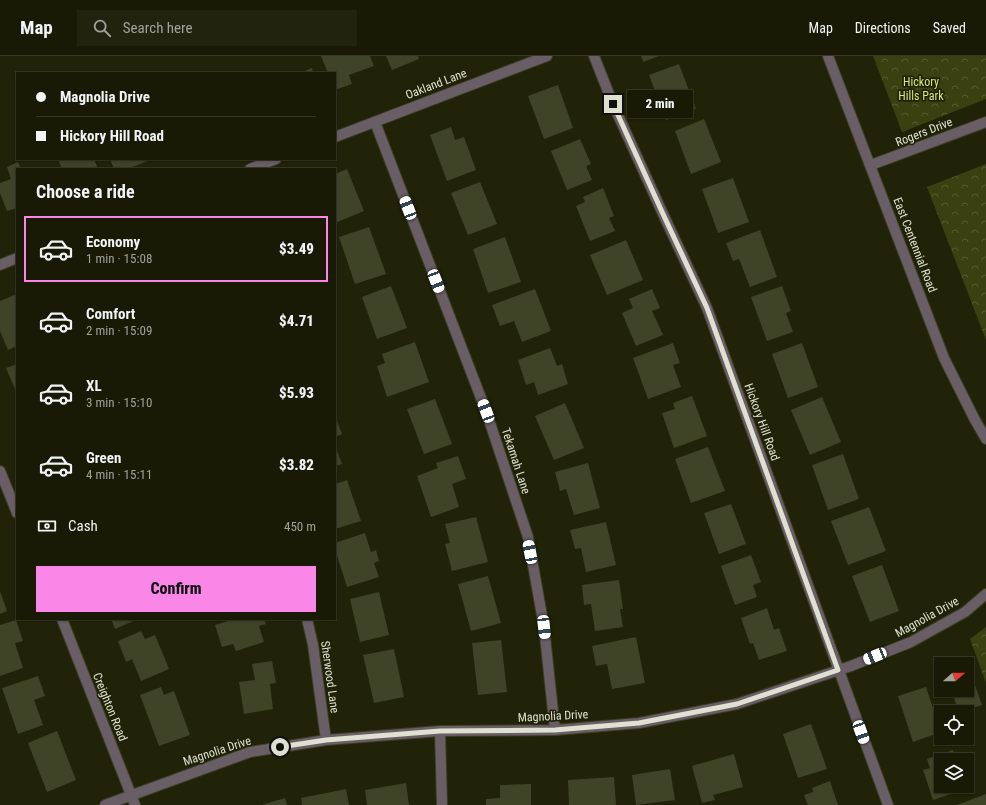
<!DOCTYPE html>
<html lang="en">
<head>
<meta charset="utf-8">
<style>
  :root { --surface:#181a05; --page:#21230f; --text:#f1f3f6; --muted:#9fa19a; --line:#363827; --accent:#fa87e8 }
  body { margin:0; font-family:"Roboto Condensed",sans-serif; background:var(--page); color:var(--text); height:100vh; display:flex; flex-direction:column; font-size:15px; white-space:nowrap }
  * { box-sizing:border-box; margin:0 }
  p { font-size:13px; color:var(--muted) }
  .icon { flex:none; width:22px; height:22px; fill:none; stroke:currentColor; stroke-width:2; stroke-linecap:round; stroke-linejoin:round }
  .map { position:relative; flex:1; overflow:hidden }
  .details { position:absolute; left:16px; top:112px; width:320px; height:452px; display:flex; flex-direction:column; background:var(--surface); border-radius:0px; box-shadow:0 1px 3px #0004,0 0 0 1px var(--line) }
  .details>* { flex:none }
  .top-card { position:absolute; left:16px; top:16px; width:320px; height:88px; border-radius:0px; box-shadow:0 1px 3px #0004,0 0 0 1px var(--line); display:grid; align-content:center; height:88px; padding:0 20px; background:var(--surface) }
  .needle { width:26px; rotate:69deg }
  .buttons { position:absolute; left:934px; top:601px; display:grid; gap:8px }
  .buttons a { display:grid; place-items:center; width:40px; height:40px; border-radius:0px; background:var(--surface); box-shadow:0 1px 3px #0004,0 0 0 1px var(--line); font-size:20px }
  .end { position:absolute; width:18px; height:18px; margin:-9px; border:5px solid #dee1d1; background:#111; box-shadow:0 0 0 2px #111 }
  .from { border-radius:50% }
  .bubble { position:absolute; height:28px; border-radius:0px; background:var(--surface); box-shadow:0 1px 3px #0004,0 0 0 1px var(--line); font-size:13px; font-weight:800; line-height:28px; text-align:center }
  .car { position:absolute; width:12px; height:24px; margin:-12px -6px; border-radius:5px; box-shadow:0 0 3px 1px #0007; background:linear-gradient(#fff 24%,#345 0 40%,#fff 0 76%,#345 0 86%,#fff 0) }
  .top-card b { display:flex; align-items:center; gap:14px; height:38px; font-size:15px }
  .top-card b+b { border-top:1px solid var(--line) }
  .top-card i { width:10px; height:10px; background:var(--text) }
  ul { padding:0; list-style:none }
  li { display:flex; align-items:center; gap:12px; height:66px; margin:0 8px 6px; padding:0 12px; border:2px solid transparent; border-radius:0px }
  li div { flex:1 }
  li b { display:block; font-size:15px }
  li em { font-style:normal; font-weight:800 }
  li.current { border-color:var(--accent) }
  li>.icon { width:36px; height:36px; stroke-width:1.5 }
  h2 { padding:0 20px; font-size:18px; line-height:48px }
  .pay { display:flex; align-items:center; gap:10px; height:44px; padding:0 20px; font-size:15px }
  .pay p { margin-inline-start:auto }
  .action { display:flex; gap:8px; margin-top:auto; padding:8px 20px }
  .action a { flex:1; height:46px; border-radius:0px; background:var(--accent); color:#111; font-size:16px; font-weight:800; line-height:46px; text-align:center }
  header { display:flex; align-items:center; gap:24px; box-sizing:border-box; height:56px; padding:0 20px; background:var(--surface); border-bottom:1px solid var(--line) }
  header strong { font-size:19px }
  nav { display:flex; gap:22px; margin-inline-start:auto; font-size:14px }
  .search { width:280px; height:36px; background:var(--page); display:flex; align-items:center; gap:10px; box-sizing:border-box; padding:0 14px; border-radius:0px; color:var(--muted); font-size:15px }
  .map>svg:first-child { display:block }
  .park { fill:url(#park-crowns) }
  .building { fill:#3f4427 }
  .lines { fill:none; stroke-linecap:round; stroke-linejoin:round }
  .minor-casing { stroke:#3b3e23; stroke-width:12 }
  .minor { stroke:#695d66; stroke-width:10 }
  .route { stroke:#dee1d1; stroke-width:5 }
  .labels { text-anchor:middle; stroke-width:3.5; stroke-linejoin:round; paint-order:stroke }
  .park-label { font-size:12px; fill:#d6e574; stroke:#202307 }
  .street-label { font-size:12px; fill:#dee1d1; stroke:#202307 }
</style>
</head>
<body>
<header>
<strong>Map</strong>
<div class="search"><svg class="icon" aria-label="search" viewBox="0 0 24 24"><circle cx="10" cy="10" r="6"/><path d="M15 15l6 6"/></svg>Search here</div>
<nav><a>Map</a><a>Directions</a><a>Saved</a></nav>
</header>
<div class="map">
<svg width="986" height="749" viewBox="0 0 986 749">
  <defs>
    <pattern id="park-crowns" width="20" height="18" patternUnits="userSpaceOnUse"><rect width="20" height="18" fill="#3a4010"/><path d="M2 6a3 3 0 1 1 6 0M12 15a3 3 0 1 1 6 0" fill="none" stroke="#565b32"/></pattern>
  </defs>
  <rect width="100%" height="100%" fill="#202307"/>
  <!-- park -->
  <g class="park">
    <path d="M873,0H986V43L902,76Z"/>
    <path d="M986,108V284L927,131Z"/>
    <path d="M986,571V627L970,583Z"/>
  </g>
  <!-- building -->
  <g class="building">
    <path d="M321,0H370L374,10L349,19L352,28L335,34V17H328Z"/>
    <path d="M386,0H418L419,3L392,14Z"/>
    <path d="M641,0H659L643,6Z"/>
    <path d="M679,8L696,53L666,64L649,19Z"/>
    <path d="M312,12L313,17H300Z"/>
    <path d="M558,29L573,72L544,83L528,40Z"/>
    <path d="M704,63L721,106L691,118L675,75Z"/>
    <path d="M451,71L455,84L464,81L476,114L447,125L430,79Z"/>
    <path d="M580,83L591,108L586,110L592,124L567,134L551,95Z"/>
    <path d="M58,103H94L98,113H62Z"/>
    <path d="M110,103H153L127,113H114Z"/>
    <path d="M18,106L21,113H17V152L7,155L0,137V127L11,123L7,111Z"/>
    <path d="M347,113L364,155L335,167V118Z"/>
    <path d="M733,122L749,166L718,177L702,133Z"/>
    <path d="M480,126L497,168L468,179L451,137Z"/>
    <path d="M603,132L614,160L609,162L615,175L590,185L576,150L585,146L583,141Z"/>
    <path d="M369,171L386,218L355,228L339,181Z"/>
    <path d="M760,174L777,221L750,231L739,203L733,205L726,187Z"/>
    <path d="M505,181L521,226L488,237L473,193Z"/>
    <path d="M626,184L643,224L607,239L590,199Z"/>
    <path d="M391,230L407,272L377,283L362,241Z"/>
    <path d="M782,230L791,255L786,257L793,276L767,285L751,241Z"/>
    <path d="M535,233L551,275L522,286L514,265L500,270L492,249Z"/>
    <path d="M652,233L660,252L652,255L663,279L636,290L622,257L633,252L629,243Z"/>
    <path d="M17,238V290L8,294L0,275V245Z"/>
    <path d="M415,286L429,326L387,341L377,310L385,307L382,298Z"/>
    <path d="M673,287L680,307L673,309L681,331L648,343L633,302Z"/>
    <path d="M802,287L818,331L788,342L772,298Z"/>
    <path d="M550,292L557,310L562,308L568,328L538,339L534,326L526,329L518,304Z"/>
    <path d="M17,308V338L6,312Z"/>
    <path d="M692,340L707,380L674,392L662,357L675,353L673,347Z"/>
    <path d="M822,341L841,386L810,399L791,354Z"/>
    <path d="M435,343L452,388L424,398L407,353Z"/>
    <path d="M565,347L584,392L554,404L535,360Z"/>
    <path d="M337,365L342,378L335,381V366Z"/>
    <path d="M335,389L342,408L335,410Z"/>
    <path d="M708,391L725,435L691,447L675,403Z"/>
    <path d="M843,398L859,443L828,454L812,409Z"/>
    <path d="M458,400L466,423L452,428L459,451L431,461L417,420L438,412L436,407Z"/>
    <path d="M588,407L600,452L574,459L566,433L560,435L555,416Z"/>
    <path d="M347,424L361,465L335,473V428Z"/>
    <path d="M731,448L746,488L719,498L704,457Z"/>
    <path d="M869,451L886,495L848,509L831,465Z"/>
    <path d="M476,461L488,506L452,515L445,488L450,487L445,468Z"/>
    <path d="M606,466L616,509L586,516L581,492L575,493L570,474Z"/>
    <path d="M365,477L371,496L376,494L379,505L374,507L379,521L347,531L335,493V487Z"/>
    <path d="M751,499L761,526L753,529L757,541L735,549L721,510Z"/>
    <path d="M882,509L899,555L870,566L852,520Z"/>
    <path d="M488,520L501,567L471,575L458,528Z"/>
    <path d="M619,524L623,553H620L623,571L595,575L591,548L584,549L582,529Z"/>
    <path d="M0,535L7,555L0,558Z"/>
    <path d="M379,536L389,579L360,586L350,543Z"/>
    <path d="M767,552L774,574L779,572L787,595L759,604L753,587L750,588L741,562Z"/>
    <path d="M111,563H138L115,573Z"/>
    <path d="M227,563H264L266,568L259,570L264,586L236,595L233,588L222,591L215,569L228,565Z"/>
    <path d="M16,564L23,585L15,587L23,612L0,620V569Z"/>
    <path d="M141,575L145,583L155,579L169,613L141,625L132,603L126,606L118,585Z"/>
    <path d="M636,581L645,627L612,633L607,608L596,610L592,590Z"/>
    <path d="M501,584L507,636L478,639L472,587Z"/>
    <path d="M394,593L404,641L374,647L363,599Z"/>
    <path d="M272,605L276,627L270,628L273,653L244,658L239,626L255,624L252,608Z"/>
    <path d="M38,620L45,640L34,644L43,669L18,678L2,632Z"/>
    <path d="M972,621L982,649L959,656L951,634H967V622Z"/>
    <path d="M161,631L164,639L174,635L190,679L159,690L140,639Z"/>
    <path d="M926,631L941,676L913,686L898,640Z"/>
    <path d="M811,668L827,713L798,722L783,678Z"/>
    <path d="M57,675L76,724L47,736L28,687Z"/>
    <path d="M953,694L956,704H941V730H964L965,733L933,744L923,714L930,712L927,703Z"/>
    <path d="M734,698L743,731L713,739L715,744L702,747L692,710Z"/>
    <path d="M670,713L675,744L636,749L632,719Z"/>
    <path d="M614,721L616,749H569L568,724Z"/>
    <path d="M830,725L838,749H808L804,739L813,736L812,732Z"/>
    <path d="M406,727L409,749H367L365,734Z"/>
    <path d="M531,728V749H486V743L500,742V729Z"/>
    <path d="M346,733L349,749H302L301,742Z"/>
    <path d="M986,738V749H957Z"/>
    <path d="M285,742L287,749H262Z"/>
  </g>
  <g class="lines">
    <!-- minor casing -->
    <g class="minor-casing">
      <g id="minor">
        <path d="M594,0L613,48L663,158L707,252L888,749"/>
        <path d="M828,0L944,302L975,364L986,383"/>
        <path d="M375,66L486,355L528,481L544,571L555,674"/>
        <path d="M335,81L547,0"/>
        <path d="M871,109L986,66"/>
        <path d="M250,113L276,103"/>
        <path d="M0,209L17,202"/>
        <path d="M0,415L17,457"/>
        <path d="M62,563L135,749"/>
        <path d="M307,563L313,589L326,684"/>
        <path d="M440,675L442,749"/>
        <path d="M105,749L250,696L326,684L440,675L555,674L639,667L737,648L851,610L911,586L965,556L986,538"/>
      </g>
    </g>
    <!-- minor -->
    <use href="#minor" class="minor"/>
  </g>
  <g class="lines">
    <!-- route -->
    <path class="route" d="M280,691L326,684L440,675L555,674L639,667L737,648L838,614L707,252L663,158L613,48"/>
  </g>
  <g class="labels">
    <!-- park labels -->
    <g class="park-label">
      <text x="921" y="30">Hickory<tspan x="921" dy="14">Hills Park</tspan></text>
    </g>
    <!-- street labels -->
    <g class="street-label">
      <text transform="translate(436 28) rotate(-21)" y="4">Oakland Lane</text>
      <text transform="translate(924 76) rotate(-21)" y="4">Rogers Drive</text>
      <text transform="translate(915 189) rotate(69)" y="4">East Centennial Road</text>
      <text transform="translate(762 366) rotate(70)" y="4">Hickory Hill Road</text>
      <text transform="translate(516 405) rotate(72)" y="4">Tekamah Lane</text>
      <text transform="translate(927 561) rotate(-29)" y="4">Magnolia Drive</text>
      <text transform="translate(330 621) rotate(82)" y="4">Sherwood Lane</text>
      <text transform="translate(110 651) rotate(68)" y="4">Creighton Road</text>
      <text transform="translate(553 660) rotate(-3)" y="4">Magnolia Drive</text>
      <text transform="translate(217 695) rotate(-18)" y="4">Magnolia Drive</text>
    </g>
  </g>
</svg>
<div class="buttons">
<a><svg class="needle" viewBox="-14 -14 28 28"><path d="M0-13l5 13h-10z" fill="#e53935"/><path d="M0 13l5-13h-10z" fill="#9fa19a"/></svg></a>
<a><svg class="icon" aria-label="locate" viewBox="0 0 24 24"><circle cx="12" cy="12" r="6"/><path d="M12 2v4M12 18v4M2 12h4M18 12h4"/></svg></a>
<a><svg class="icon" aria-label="layers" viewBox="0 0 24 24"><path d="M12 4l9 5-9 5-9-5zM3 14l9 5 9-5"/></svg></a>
</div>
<i class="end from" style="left:280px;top:691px"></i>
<i class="end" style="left:613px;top:48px"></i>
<div class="bubble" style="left:627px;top:34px;width:66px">2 min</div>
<i class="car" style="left:408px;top:152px;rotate:339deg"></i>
<i class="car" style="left:436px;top:225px;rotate:159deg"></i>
<i class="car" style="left:486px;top:355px;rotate:339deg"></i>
<i class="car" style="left:530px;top:496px;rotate:349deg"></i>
<i class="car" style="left:544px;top:571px;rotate:174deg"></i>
<i class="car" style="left:875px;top:600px;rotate:248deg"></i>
<i class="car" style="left:861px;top:676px;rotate:160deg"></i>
<div class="top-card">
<b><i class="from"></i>Magnolia Drive</b>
<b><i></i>Hickory Hill Road</b>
</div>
<section class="details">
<h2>Choose a ride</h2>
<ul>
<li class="current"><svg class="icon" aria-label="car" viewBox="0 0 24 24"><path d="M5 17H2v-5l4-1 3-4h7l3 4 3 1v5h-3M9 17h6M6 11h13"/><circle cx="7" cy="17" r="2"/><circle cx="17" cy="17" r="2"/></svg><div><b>Economy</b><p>1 min · 15:08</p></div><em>$3.49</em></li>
<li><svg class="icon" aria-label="car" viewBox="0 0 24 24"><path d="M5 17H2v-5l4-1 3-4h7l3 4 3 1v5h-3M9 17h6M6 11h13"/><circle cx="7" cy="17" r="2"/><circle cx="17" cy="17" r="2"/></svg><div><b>Comfort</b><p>2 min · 15:09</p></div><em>$4.71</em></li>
<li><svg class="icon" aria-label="car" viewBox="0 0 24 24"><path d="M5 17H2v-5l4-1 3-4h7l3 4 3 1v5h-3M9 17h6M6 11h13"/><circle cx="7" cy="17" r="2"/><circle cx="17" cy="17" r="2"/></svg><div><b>XL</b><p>3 min · 15:10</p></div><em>$5.93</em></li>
<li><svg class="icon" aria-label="car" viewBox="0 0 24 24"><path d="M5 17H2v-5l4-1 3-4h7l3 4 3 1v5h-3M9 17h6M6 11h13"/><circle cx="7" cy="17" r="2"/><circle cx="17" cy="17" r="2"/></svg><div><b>Green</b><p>4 min · 15:11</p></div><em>$3.82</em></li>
</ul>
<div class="pay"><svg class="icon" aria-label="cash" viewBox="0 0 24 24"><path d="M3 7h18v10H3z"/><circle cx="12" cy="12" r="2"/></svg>Cash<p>450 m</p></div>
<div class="action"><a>Confirm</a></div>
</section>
</div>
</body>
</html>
